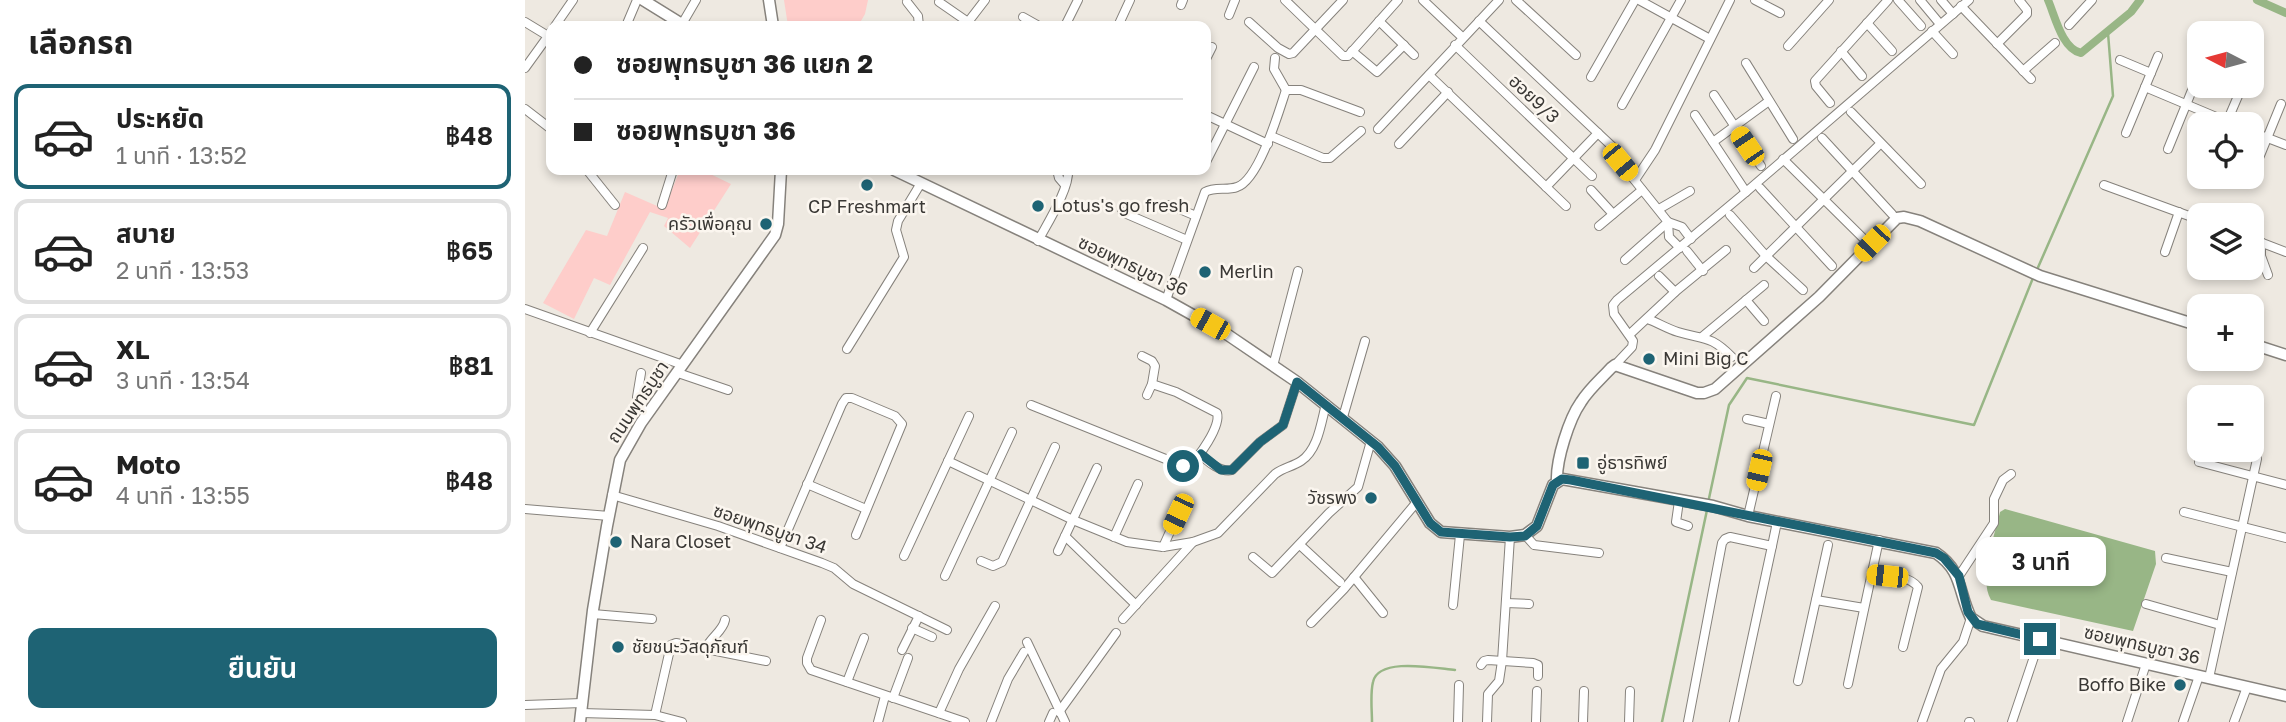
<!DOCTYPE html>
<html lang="th">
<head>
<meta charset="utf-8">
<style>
  :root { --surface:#fff; --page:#f6f6f6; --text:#222; --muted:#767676; --line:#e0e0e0; --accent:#1e6374 }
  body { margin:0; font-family:"Golos Text","Noto Sans Thai",sans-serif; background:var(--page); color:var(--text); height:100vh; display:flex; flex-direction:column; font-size:26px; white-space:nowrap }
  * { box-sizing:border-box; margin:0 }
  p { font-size:23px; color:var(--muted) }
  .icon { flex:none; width:38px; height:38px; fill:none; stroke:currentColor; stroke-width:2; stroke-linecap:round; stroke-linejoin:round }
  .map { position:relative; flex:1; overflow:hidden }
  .side { display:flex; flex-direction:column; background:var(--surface); width:525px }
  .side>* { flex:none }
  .top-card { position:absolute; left:21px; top:21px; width:665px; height:154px; border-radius:14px; box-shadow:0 4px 10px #0003; display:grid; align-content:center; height:154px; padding:0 28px; background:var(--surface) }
  .needle { width:46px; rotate:276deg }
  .fabs { position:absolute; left:1662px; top:21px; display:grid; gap:14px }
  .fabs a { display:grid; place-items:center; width:77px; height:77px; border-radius:14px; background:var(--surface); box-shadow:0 4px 10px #0003; font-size:35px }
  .end { position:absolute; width:32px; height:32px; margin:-16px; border:9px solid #1e6374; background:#fff; box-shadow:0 0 0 4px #fff }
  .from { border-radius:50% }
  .bubble { position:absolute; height:49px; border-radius:14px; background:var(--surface); box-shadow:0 4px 10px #0003; font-size:23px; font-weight:600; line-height:49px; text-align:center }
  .car { position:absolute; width:21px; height:42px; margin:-21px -10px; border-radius:9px; box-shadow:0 0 5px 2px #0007; background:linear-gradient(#f5c518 24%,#345 0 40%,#f5c518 0 76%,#345 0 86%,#f5c518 0) }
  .top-card b { display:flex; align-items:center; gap:24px; height:66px; font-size:26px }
  .top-card b+b { border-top:2px solid var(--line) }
  .top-card i { width:18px; height:18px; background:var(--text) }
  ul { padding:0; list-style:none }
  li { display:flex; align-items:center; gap:21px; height:105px; margin:0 14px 10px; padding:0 14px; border:4px solid var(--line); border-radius:14px }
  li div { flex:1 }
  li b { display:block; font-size:26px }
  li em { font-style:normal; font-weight:600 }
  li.selected { border-color:var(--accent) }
  li>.icon { width:63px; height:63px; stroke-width:1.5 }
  h2 { padding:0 28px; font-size:32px; line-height:84px }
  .cta { display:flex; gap:14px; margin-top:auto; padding:14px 28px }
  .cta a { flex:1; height:80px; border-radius:14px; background:var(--accent); color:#fff; font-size:28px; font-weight:600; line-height:80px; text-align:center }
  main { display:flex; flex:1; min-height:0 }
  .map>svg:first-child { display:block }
  .green { fill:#fecdca }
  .water { fill:#98b686 }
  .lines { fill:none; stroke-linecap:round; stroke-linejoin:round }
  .stream { stroke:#98b686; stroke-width:2.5 }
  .canal { stroke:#98b686; stroke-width:8 }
  .street-casing { stroke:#86827c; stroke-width:10 }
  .secondary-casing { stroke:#86827c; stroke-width:13 }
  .street { stroke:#fff; stroke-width:8 }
  .secondary { stroke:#fff; stroke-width:10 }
  .route { stroke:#1e6374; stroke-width:9 }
  .poi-dot { fill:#1e6374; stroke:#fbf6ef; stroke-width:2.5 }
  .labels { text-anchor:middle; stroke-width:5; stroke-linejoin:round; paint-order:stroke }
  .street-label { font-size:18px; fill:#3a3835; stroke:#fbf6ef }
  .poi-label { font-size:18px; fill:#3a3835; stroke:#fbf6ef; text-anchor:start }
</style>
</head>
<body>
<main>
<section class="side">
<h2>เลือกรถ</h2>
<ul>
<li class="selected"><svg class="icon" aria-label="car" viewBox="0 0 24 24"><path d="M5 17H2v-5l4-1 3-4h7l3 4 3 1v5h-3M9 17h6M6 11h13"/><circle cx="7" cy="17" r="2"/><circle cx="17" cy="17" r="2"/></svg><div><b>ประหยัด</b><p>1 นาที · 13:52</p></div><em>฿48</em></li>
<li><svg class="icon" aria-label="car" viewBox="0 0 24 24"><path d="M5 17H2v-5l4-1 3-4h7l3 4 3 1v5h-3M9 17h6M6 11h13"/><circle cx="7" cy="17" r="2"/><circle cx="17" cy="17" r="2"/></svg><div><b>สบาย</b><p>2 นาที · 13:53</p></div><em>฿65</em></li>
<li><svg class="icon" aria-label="car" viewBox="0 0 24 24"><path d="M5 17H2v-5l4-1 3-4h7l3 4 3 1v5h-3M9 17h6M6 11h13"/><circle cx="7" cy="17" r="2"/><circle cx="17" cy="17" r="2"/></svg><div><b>XL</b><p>3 นาที · 13:54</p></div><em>฿81</em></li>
<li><svg class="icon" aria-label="car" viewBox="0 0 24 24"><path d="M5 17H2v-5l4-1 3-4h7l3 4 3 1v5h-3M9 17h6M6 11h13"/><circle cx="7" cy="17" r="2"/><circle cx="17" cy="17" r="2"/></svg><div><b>Moto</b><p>4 นาที · 13:55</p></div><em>฿48</em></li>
</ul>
<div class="cta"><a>ยืนยัน</a></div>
</section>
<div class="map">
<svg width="1761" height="722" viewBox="0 0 1761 722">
  <rect width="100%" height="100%" fill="#eee9e1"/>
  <!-- green -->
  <g class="green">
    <path d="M259,0H343L340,14L333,26H263Z"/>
    <path d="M155,170H177L206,184L165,248L139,226L143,218L125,212L85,285L69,278L49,319L18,303L61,230L82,236L100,192L139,209Z"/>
  </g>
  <!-- water -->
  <path class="water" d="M1480,509L1630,551L1631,564L1608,631L1466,600C1453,578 1470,535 1475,512Z"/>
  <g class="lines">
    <!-- stream -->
    <g class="stream">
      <path d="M1511,272L1588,96L1583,33"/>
      <path d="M1183,503L1204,405L1222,378L1449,425L1508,278"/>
      <path d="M847,722C847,710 845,694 848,682C853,657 909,668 930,670"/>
      <path d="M1137,722L1182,510"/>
    </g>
    <!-- canal -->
    <g class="canal">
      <path d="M1523,0C1530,16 1537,49 1556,53L1606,12L1615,0"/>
      <path d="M1732,0L1761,13"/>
    </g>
    <!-- street casing -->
    <g class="street-casing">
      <g id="street">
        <path d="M760,0L818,56H823L873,0"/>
        <path d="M898,0L937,37"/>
        <path d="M991,0L1051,55"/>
        <path d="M1114,0L1185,39"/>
        <path d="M1230,0L1255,13"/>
        <path d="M1373,0L1396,26"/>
        <path d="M1395,0L1415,24"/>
        <path d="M1416,0L1428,14"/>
        <path d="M382,2L393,16L394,26"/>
        <path d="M414,2L443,22"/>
        <path d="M656,5L658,0"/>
        <path d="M1436,6L1506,79"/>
        <path d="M704,15L710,0"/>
        <path d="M498,17L514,26"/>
        <path d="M854,21L889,55"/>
        <path d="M954,21L1092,151"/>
        <path d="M0,22L23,36"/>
        <path d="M724,22L753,48L764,54L768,53L818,0"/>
        <path d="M1342,23L1367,51"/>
        <path d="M157,24L171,0"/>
        <path d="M1544,25L1567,0"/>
        <path d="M30,26L48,0"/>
        <path d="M101,26L112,0"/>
        <path d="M440,26L460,0"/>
        <path d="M540,26L553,0"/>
        <path d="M593,26L605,0"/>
        <path d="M1407,31L1428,54"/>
        <path d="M1472,44L1502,14V10L1494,0"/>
        <path d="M930,45L1067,176"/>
        <path d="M1263,46L1304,0"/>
        <path d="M827,51L852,72L879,45"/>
        <path d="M1316,51L1337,76"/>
        <path d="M750,58L749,69L761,90"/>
        <path d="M681,59L687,47"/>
        <path d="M1595,60L1626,73"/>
        <path d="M1221,63L1268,139"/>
        <path d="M0,68L26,32"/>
        <path d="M1498,71L1530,43"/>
        <path d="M904,75L1041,206"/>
        <path d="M1066,77L1110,0"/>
        <path d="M1620,87L1708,124"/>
        <path d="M1189,95L1236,166"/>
        <path d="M1305,103L1291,86L1290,81L1363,0"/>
        <path d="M1097,105L1156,0"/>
        <path d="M0,109L26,129"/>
        <path d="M1326,112L1396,184"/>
        <path d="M681,115L743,144"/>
        <path d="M1170,115L1221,192"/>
        <path d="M1701,124L1716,89"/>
        <path d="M853,129L974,0"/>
        <path d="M1727,132L1761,145"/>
        <path d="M1601,133L1633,56"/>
        <path d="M746,136L798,158H805L836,131"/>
        <path d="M1297,138L1367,214"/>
        <path d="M1188,142L1244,101"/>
        <path d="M874,144L923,92"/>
        <path d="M1643,149L1674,73"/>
        <path d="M1258,159L1338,238"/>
        <path d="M681,162L729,67"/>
        <path d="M1095,162L1143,222L1144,237L1155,248"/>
        <path d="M62,170L90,205"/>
        <path d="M532,170L534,178L540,185"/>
        <path d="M1727,175L1756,104"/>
        <path d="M1110,180L1130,150L1205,0"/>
        <path d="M1579,185L1675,220"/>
        <path d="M1021,187L1073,133"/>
        <path d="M1235,188L1307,266"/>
        <path d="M1066,190L1088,214"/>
        <path d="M137,205L148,170"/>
        <path d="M645,205L671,216"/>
        <path d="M1134,209L1165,191"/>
        <path d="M597,212L662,240"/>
        <path d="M1205,215L1241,256L1278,290"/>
        <path d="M1143,222L1157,227L1166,239"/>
        <path d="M1074,226L1117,190"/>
        <path d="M1727,239L1761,252"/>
        <path d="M513,241C522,224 545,188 543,170"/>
        <path d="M1736,242V256L1743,275"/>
        <path d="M1162,251L1178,271"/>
        <path d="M1640,252L1654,212"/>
        <path d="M1100,260L1143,222"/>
        <path d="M1229,268L1355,144"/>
        <path d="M1134,276L1150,292"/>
        <path d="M641,300L680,192C690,186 702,191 712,187C734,180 754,111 761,90H776L835,112"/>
        <path d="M1221,300L1239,321"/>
        <path d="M0,309L158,365"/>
        <path d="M1123,319C1133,323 1143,329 1153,332C1180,340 1185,335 1207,357"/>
        <path d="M65,333L118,248"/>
        <path d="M1105,334L1150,292L1201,250"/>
        <path d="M1178,336L1239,285"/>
        <path d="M322,349L379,257L371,230L373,221L396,183"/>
        <path d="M617,356L627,361L630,366L627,384"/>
        <path d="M1090,365L1107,347L1108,341L1089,314L1088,305L1092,300L1221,192L1444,0"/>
        <path d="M748,366L773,271"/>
        <path d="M116,373L112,397L121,416"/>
        <path d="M153,373L203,390"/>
        <path d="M506,405L658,466H663C674,458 696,426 692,413L651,392L627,384L622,395"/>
        <path d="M818,417L840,341"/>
        <path d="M1222,419L1244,424"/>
        <path d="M676,454C682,462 697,473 707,470L735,442L758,425L772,382"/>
        <path d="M423,461L548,520L602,542L638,547L668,542L693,533L750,474C759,467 767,467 776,461C793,450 796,423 801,404"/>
        <path d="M1674,462L1761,485"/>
        <path d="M282,484L341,509"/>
        <path d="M87,495L193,526L297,563L309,568L328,584L422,630"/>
        <path d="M1154,501L1151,522L1163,526"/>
        <path d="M0,509L84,516"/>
        <path d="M1659,512L1761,538"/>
        <path d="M1223,516L1251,396"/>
        <path d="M1000,535L1009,545L1074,553"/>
        <path d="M540,536L611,605"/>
        <path d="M589,537L613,484"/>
        <path d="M775,545L815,582"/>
        <path d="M1247,546L1252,522"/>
        <path d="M638,547L653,514"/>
        <path d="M255,548L317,404L321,398H327L370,416L377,424L331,535"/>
        <path d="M533,551L572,468"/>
        <path d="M379,556L444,416"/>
        <path d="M728,557L747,573L804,513L833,487L846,441"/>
        <path d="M1641,558L1707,572"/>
        <path d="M456,561L468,566L477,562L530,447"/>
        <path d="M1347,574C1362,576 1382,574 1393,587L1378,647"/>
        <path d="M420,576L487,432"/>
        <path d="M1434,576L1469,523V499L1478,480L1486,474"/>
        <path d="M829,577L858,613"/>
        <path d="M1291,600L1339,608"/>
        <path d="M981,603L1004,604"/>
        <path d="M1621,604L1695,625"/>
        <path d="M928,605L935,535"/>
        <path d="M68,614L127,619"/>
        <path d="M598,619L668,542"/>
        <path d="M296,620L282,658V663L286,670L440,722"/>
        <path d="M786,623L819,589L891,503"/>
        <path d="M387,628L407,637"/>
        <path d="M502,642L540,722"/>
        <path d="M181,648C186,637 198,631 200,620"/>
        <path d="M377,650L394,616"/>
        <path d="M956,665L959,661L963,660L1008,663L1013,665V676"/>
        <path d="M1684,678L1732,459"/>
        <path d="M1273,681L1303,545"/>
        <path d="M322,682L339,638"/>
        <path d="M1323,684L1354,540"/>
        <path d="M368,698L383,658"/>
        <path d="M0,705L57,703"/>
        <path d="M534,712L591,633"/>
        <path d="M56,713L130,715L157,722"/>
        <path d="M414,713L434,669L470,606"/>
        <path d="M130,715L146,645L151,643L241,661"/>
        <path d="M353,722L360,696"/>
        <path d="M466,722L483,679L499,652"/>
        <path d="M524,722L528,713"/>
        <path d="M933,722L934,685"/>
        <path d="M962,722L963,694L974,681L977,661L985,537"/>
        <path d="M1011,722L1012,691"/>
        <path d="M1058,722L1059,691"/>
        <path d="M1104,722L1105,691"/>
        <path d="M1163,722L1197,543L1200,539L1205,537L1247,546L1209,722"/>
        <path d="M1397,722L1416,669L1438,642L1446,618"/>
        <path d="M1444,722H1445"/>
        <path d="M1487,722L1515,639"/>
        <path d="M1602,722L1621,664"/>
        <path d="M1658,722L1674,676"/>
        <path d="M1709,722L1722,687"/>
      </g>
    </g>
    <!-- secondary casing -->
    <g class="secondary-casing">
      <g id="secondary">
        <path d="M118,0L160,26"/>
        <path d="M244,0L248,26"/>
        <path d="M369,170L641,300L700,333L772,382L853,447L870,466L905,523L916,532L985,537L1000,535L1012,526L1028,485L1037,479L1188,506L1223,516L1411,553C1438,571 1433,592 1446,618L1458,626L1761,696"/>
        <path d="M1727,344L1761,355"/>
        <path d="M1032,481C1031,460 1044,419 1056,402C1064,389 1076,379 1086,368L1090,365L1172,393H1179L1190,389L1294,297L1372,218L1379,217L1395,221L1515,276L1675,326"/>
        <path d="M55,722L68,610L82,526L95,460L116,423L250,235L253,224L256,170"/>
      </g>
    </g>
    <!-- street -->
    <use href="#street" class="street"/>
    <!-- secondary -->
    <use href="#secondary" class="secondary"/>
  </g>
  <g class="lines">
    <!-- route -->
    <path class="route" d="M658,466H663L676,454L696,470H707L735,442L758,425L772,382L853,447L870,466L905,523L916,532L985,537L1000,536L1012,526L1028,485L1037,479L1046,480L1411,553L1419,558L1434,576L1443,612L1452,624L1515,639"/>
  </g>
  <!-- markers -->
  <g class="poi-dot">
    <circle cx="342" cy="185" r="7"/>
    <circle cx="513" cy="206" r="7"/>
    <circle cx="241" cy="224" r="7"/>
    <circle cx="680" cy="272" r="7"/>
    <circle cx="1124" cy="359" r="7"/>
    <rect x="1051" y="456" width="14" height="14" rx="3.5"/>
    <circle cx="846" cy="498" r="7"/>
    <circle cx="91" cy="542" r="7"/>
    <circle cx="93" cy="647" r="7"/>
    <circle cx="1655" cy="685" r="7"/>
  </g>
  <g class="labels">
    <!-- street labels -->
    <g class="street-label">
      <text transform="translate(1009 99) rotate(43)" y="6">ฮอย9/3</text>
      <text transform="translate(608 266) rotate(25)" y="6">ซอยพุทธบูชา 36</text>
      <text transform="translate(113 402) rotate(-56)" y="6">ถนนพุทธบูชา</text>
      <text transform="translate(245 529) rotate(19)" y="6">ซอยพุทธบูชา 34</text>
      <text transform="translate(1617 645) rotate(13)" y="6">ซอยพุทธบูชา 36</text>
    </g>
    <!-- poi labels -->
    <g class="poi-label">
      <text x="527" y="212">Lotus's go fresh</text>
      <text x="342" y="213" text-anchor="middle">CP Freshmart</text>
      <text x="227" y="230" text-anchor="end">ครัวเพื่อคุณ</text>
      <text x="694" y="278">Merlin</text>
      <text x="1138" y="365">Mini Big C</text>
      <text x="1072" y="469">อู่ธารทิพย์</text>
      <text x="832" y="504" text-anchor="end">วัชรพง</text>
      <text x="105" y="548">Nara Closet</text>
      <text x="107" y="653">ชัยชนะวัสดุภัณฑ์</text>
      <text x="1641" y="691" text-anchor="end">Boffo Bike</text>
    </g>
  </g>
</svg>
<div class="fabs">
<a><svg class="needle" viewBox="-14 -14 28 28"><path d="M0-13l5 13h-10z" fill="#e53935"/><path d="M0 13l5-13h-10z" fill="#767676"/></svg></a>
<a><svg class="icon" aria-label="locate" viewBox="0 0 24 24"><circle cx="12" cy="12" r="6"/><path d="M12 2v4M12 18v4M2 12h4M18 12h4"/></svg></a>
<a><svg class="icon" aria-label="layers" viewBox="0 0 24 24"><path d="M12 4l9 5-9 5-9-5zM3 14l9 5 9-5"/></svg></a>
<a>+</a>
<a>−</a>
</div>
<i class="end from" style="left:658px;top:466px"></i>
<i class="end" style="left:1515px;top:639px"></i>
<div class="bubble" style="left:1451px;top:537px;width:130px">3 นาที</div>
<i class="car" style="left:1222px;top:146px;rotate:326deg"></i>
<i class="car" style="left:1095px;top:162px;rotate:140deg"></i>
<i class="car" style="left:1347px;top:243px;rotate:224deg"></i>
<i class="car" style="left:685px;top:324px;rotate:299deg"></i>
<i class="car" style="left:1234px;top:470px;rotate:193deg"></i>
<i class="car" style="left:653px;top:514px;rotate:205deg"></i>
<i class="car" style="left:1362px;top:576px;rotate:276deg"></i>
<div class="top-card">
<b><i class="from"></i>ซอยพุทธบูชา 36 แยก 2</b>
<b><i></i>ซอยพุทธบูชา 36</b>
</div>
</div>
</main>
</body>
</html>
